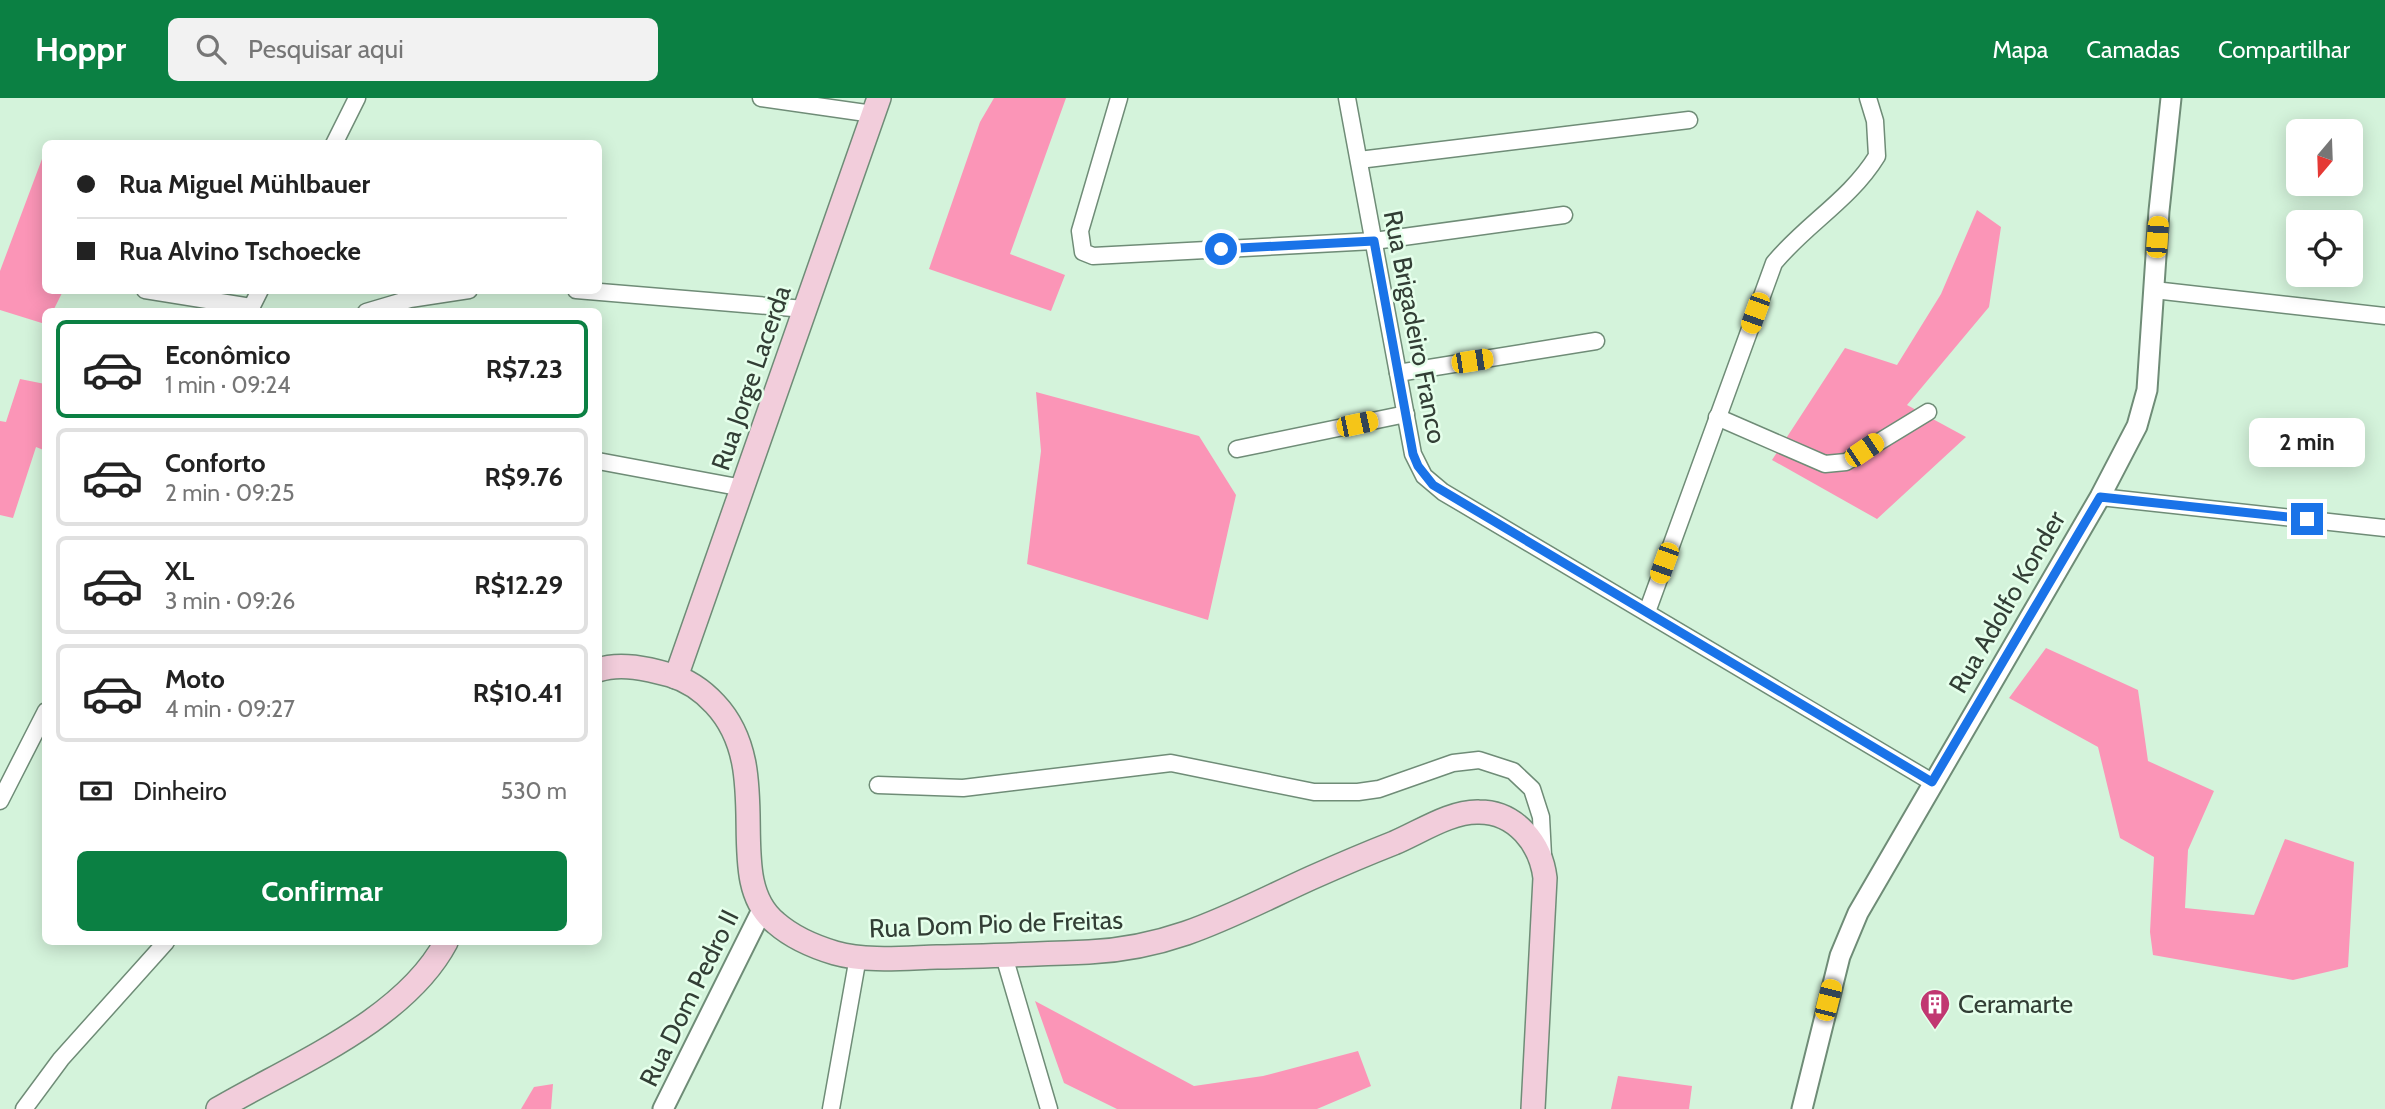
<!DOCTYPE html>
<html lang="pt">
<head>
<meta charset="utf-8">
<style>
  :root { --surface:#fff; --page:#f2f2f2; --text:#222; --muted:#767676; --line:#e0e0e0; --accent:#0b8043 }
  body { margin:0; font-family:Cabin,sans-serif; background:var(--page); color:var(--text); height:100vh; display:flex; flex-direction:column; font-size:26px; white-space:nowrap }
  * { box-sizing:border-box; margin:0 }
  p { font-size:23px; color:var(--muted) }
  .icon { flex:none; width:38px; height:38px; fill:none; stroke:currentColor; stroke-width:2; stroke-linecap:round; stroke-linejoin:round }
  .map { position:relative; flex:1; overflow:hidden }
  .panel { position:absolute; left:42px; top:210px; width:560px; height:637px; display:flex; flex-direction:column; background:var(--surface); border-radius:10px; box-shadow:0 4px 18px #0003 }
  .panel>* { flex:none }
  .top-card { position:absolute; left:42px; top:42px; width:560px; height:154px; border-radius:10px; box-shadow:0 4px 18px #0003; display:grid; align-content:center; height:154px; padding:0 35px; background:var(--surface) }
  .needle { width:46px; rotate:199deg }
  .fabs { position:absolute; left:2286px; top:21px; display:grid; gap:14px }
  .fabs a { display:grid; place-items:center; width:77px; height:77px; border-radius:10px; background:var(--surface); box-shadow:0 4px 18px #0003; font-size:35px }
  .end { position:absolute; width:32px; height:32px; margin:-16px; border:9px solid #1a73e8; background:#fff; box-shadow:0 0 0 4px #fff }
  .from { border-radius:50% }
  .bubble { position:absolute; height:49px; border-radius:10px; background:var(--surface); box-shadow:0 4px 18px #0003; font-size:23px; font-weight:700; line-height:49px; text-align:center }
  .car { position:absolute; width:21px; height:42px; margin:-21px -10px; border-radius:9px; box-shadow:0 0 5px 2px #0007; background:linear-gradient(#f5c518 24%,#345 0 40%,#f5c518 0 76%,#345 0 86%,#f5c518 0) }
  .top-card b { display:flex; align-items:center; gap:24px; height:66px; font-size:26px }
  .top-card b+b { border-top:2px solid var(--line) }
  .top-card i { width:18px; height:18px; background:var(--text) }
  ul { padding:12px 0 0; list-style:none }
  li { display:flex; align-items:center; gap:21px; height:98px; margin:0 14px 10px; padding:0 21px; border:4px solid var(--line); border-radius:10px }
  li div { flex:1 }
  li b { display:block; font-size:26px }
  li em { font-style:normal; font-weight:700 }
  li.active { border-color:var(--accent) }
  li>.icon { width:63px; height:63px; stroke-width:1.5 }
  .pay { display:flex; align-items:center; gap:18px; height:77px; padding:0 35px; font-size:26px }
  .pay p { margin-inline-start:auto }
  .button { display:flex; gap:14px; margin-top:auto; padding:14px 35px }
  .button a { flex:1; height:80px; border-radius:10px; background:var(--accent); color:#fff; font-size:28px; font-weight:700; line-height:80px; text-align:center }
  header { display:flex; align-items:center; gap:42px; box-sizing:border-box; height:98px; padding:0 35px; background:var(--accent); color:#fff }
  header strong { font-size:33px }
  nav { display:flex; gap:38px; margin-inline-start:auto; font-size:24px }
  .search { width:490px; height:63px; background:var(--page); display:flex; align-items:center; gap:18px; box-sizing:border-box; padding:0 24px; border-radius:10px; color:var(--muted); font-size:26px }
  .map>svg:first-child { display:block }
  .forest { fill:#fb95b7 }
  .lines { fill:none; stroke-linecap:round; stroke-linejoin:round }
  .minor-casing { stroke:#6f8c77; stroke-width:19 }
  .tertiary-casing { stroke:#6f8c77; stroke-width:23 }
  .secondary-casing { stroke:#6f8c77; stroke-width:26 }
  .minor { stroke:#fff; stroke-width:16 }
  .tertiary { stroke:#fff; stroke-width:19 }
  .secondary { stroke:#f2cddb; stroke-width:23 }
  .route { stroke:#1a73e8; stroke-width:9 }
  .labels { text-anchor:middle; stroke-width:5; stroke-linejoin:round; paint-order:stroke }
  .street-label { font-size:26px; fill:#323e35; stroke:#e5ffeb }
  .poi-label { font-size:26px; fill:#323e35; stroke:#e5ffeb; text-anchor:start }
</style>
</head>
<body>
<header>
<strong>Hoppr</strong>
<div class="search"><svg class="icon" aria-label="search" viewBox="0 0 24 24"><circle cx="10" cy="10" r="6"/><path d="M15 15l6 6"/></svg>Pesquisar aqui</div>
<nav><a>Mapa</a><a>Camadas</a><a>Compartilhar</a></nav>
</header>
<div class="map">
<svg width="2385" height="1011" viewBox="0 0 2385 1011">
  <rect width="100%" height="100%" fill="#d4f3db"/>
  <!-- forest -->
  <g class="forest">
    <path d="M994,0H1066L1010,156L1065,177L1051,213L929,171L980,24Z"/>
    <path d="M45,53L46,192L63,193L53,213L46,214L45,226L0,212V173Z"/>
    <path d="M1977,112L2001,129L1989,209L1907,307L1966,339L1877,421L1772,362L1845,250L1897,267L1941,196Z"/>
    <path d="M20,281L45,286L46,353L36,349L13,420L0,417V323L6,324Z"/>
    <path d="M1036,294L1199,338L1236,397L1208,522L1027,466L1041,353Z"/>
    <path d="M2046,550L2138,592L2148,663L2214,693L2188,752L2185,810L2254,817L2285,741L2354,764L2348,869L2293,882L2153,857L2150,834L2154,759L2120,740L2098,649L2009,600Z"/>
    <path d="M1035,903L1194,988L1263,978L1358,953L1371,988L1317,1011H1117L1064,985Z"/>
    <path d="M1618,978L1692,988L1689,1011H1611Z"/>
    <path d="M553,986L551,1011H521L534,989Z"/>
  </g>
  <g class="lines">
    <!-- minor casing -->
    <g class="minor-casing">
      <g id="minor">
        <path d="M761,0L873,16"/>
        <path d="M1119,0L1080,133L1083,154L1093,158L1374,143L1564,117"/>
        <path d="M1347,0L1413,356L1424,378L1443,394L1932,684"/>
        <path d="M334,46L357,0"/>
        <path d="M1359,62L1689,22"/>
        <path d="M145,192L251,209"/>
        <path d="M576,192L805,211"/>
        <path d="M2154,192L2385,218"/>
        <path d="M249,214L260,192"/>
        <path d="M366,214L410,201L469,192"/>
        <path d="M1398,275L1596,243"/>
        <path d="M1717,319L1825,366L1846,364L1928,314"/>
        <path d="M1237,351L1406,316"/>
        <path d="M598,363L743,390"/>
        <path d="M2100,399L2385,430"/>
        <path d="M1647,514L1774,165C1806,126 1850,102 1877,58L1875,23L1868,0"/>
        <path d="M878,687L963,690L1171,665L1314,694H1358L1379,691L1453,665L1479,662L1513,673L1532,691L1541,719L1543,758"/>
        <path d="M0,703L46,613"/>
        <path d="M1004,858L1049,1011"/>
        <path d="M24,1011L61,961L166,844"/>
        <path d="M831,1011L858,859"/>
      </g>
    </g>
    <!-- tertiary casing -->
    <g class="tertiary-casing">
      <g id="tertiary">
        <path d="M663,1011L762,812"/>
        <path d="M1802,1011L1840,858L1858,815L2100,399L2137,328L2147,292L2159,113L2171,0"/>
      </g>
    </g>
    <!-- secondary casing -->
    <g class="secondary-casing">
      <g id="secondary">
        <path d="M598,572C621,564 648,571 670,577C687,582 703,593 715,606C778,673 720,780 776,825C792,839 815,849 835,855C867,864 904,860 937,859C988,858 1038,856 1089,854C1176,850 1234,815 1311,780C1338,768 1366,756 1394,745C1420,734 1451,713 1479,714C1516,714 1541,746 1545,780L1533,1011"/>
        <path d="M676,579L879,0"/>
        <path d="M218,1011C293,967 404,923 446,844"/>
      </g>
    </g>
    <!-- minor -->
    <use href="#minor" class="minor"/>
    <!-- tertiary -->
    <use href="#tertiary" class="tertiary"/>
    <!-- secondary -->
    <use href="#secondary" class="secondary"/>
  </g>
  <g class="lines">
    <!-- route -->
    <path class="route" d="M1221,151L1374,143L1413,356L1418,368L1433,387L1932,684L2100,399L2307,421"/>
  </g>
  <!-- icons -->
  <defs>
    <g id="building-pin" transform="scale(1.575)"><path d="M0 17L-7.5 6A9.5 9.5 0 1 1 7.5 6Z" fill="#c13771" stroke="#e5ffeb"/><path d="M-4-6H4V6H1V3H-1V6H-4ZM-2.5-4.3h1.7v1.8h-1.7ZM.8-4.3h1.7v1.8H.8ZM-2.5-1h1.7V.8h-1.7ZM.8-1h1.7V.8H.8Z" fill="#fff"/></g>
  </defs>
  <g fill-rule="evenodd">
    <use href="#building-pin" x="1935" y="906"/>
  </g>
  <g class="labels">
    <!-- street labels -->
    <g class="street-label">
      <text transform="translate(1415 229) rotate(79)" y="9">Rua Brigadeiro Franco</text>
      <text transform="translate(751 280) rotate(-71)" y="9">Rua Jorge Lacerda</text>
      <text transform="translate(2007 504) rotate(-60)" y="9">Rua Adolfo Konder</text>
      <text transform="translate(996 826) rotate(-2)" y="9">Rua Dom Pio de Freitas</text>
      <text transform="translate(689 900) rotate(-64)" y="9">Rua Dom Pedro II</text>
    </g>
    <!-- poi labels -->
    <g class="poi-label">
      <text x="1958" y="915">Ceramarte</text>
    </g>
  </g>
</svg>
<div class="fabs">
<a><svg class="needle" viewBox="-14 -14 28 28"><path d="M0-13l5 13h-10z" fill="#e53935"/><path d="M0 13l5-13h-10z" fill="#767676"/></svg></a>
<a><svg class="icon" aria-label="locate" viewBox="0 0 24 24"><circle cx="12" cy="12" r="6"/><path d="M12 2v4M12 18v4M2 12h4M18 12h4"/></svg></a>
</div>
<i class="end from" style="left:1221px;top:151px"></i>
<i class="end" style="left:2307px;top:421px"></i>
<div class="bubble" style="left:2249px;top:320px;width:116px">2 min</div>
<i class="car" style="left:2157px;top:139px;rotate:4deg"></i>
<i class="car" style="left:1755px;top:215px;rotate:200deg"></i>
<i class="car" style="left:1472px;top:263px;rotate:81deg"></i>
<i class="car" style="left:1357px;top:326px;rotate:78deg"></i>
<i class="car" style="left:1864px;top:352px;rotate:56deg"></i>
<i class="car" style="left:1664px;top:465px;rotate:200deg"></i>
<i class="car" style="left:1828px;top:902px;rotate:14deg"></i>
<div class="top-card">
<b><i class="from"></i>Rua Miguel Mühlbauer</b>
<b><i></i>Rua Alvino Tschoecke</b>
</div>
<section class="panel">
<ul>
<li class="active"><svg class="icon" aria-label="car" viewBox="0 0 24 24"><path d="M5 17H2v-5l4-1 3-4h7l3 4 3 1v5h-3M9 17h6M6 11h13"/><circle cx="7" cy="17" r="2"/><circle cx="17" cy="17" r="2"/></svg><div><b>Econômico</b><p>1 min · 09:24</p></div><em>R$7.23</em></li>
<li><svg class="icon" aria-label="car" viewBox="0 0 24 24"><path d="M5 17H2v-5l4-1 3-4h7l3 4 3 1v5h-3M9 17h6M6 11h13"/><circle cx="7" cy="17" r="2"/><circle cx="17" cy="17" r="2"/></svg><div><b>Conforto</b><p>2 min · 09:25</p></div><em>R$9.76</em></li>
<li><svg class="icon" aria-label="car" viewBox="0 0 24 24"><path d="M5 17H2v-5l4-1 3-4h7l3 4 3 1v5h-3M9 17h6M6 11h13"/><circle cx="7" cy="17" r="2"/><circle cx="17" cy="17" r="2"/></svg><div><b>XL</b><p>3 min · 09:26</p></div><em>R$12.29</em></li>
<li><svg class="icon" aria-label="car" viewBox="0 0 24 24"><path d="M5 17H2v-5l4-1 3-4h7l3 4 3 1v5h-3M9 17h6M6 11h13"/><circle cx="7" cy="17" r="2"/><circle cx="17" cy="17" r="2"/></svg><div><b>Moto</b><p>4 min · 09:27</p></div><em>R$10.41</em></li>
</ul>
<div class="pay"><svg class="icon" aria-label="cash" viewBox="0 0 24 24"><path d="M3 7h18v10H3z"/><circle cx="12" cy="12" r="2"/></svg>Dinheiro<p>530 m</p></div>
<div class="button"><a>Confirmar</a></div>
</section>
</div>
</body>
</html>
